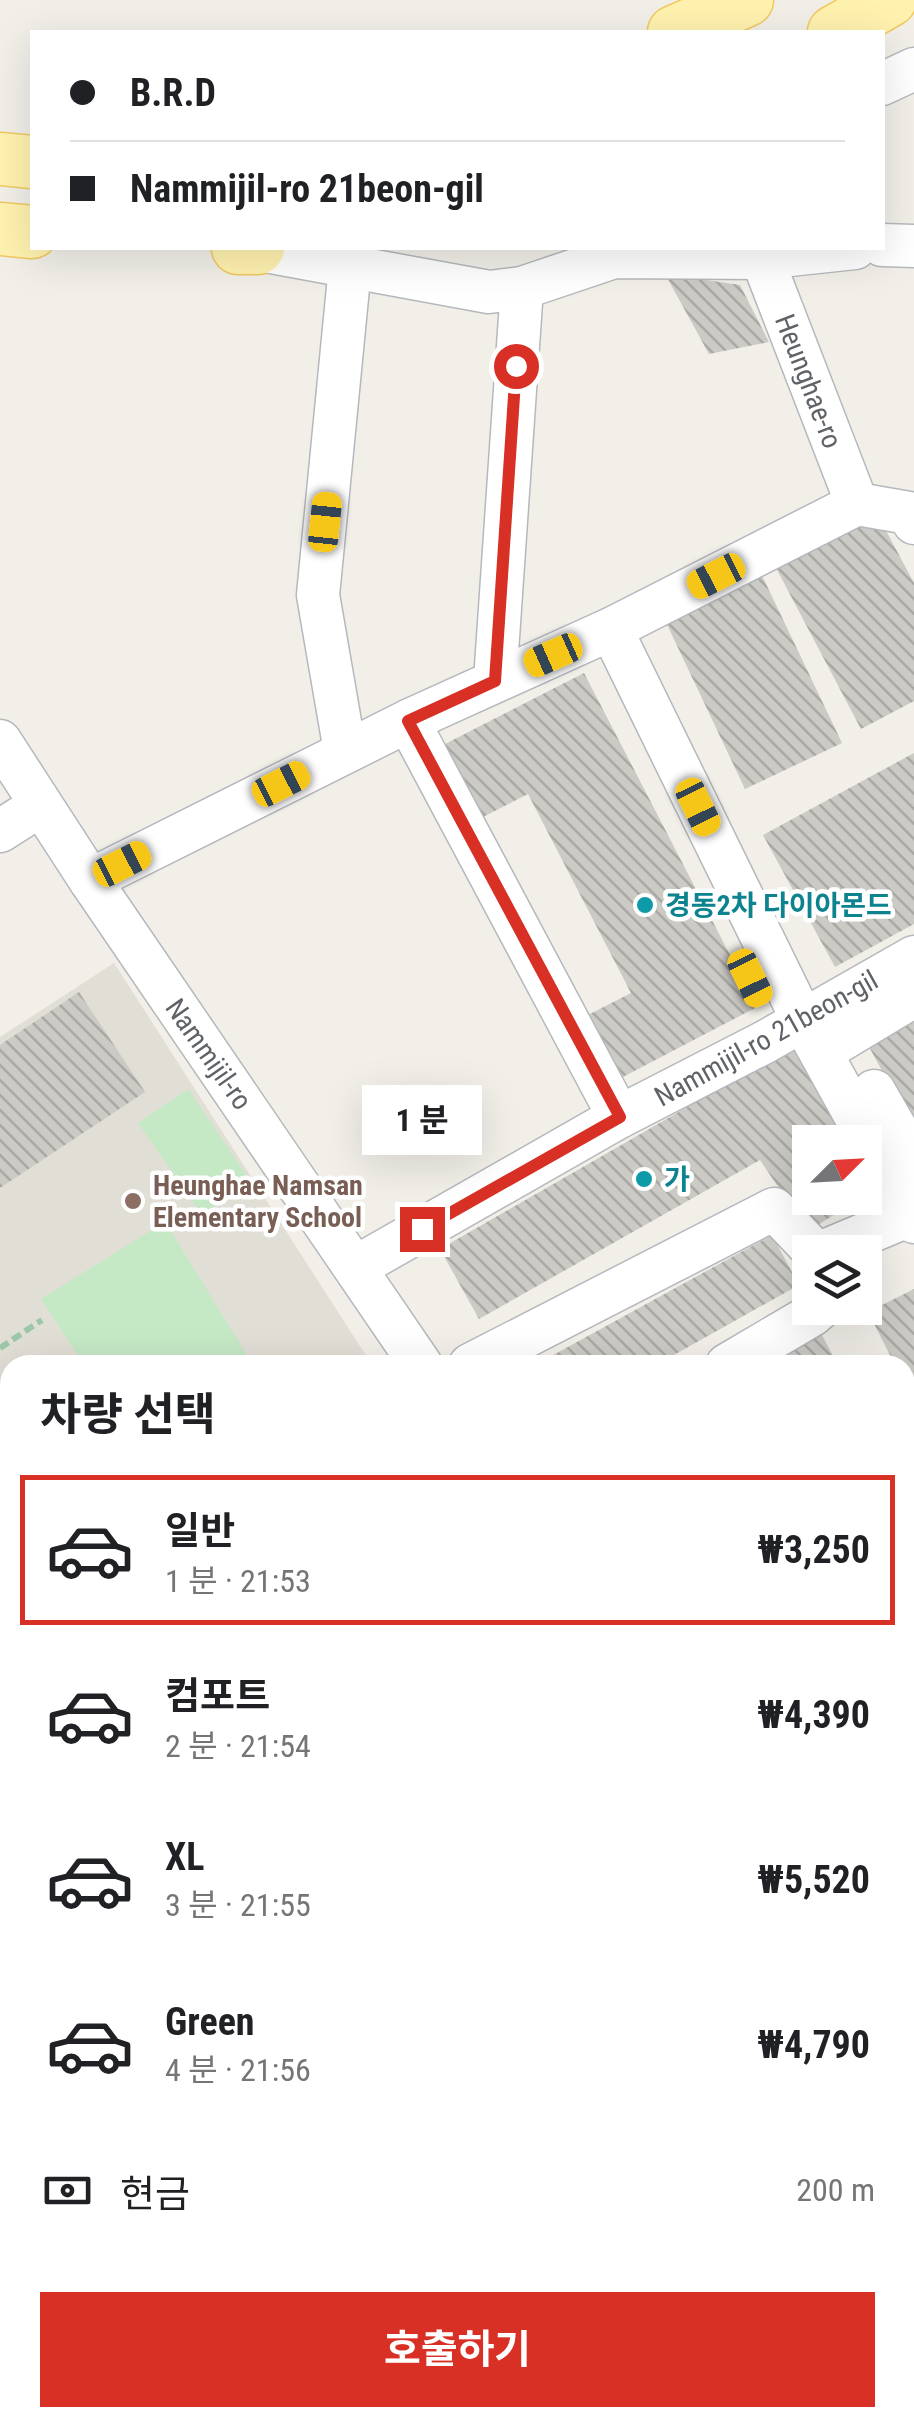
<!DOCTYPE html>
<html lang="ko">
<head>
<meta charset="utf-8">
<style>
  :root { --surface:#fff; --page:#f6f6f6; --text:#202124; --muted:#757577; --line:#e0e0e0; --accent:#d93025 }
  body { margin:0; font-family:"Roboto Condensed","Noto Sans KR",sans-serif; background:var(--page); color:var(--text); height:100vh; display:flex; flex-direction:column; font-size:38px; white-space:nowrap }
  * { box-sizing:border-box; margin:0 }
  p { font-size:32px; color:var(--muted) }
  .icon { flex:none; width:55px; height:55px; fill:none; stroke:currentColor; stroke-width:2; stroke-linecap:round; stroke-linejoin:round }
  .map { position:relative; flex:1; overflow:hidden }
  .sheet { position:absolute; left:0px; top:1355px; width:915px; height:1072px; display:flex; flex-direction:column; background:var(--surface); border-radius:30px 30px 0 0; box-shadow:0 10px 40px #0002 }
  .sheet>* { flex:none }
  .guide { position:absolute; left:30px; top:30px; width:855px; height:220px; border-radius:0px; box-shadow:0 10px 40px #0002; display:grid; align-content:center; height:220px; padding:0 40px; background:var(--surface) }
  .needle { width:65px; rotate:66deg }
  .fabs { position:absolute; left:792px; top:1125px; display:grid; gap:20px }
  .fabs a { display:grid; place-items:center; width:90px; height:90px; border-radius:0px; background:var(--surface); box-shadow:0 10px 40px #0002; font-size:50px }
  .end { position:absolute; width:45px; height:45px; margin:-22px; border:12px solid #d93025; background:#fff; box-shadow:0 0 0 5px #fff }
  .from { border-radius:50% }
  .bubble { position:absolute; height:70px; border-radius:0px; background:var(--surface); box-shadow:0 10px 40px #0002; font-size:32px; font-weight:700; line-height:70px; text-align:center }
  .car { position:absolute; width:30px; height:60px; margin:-30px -15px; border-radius:12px; box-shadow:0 0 8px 2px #0007; background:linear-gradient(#f5c518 24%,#345 0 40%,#f5c518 0 76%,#345 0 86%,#f5c518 0) }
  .guide b { display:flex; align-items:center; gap:35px; height:95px; font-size:38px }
  .guide b+b { border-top:2px solid var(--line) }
  .guide i { width:25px; height:25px; background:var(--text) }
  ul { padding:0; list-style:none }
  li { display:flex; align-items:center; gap:30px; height:150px; margin:0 20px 15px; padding:0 20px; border:5px solid transparent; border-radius:0px }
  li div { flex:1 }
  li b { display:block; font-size:38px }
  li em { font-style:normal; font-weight:700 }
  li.current { border-color:var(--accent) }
  li>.icon { width:90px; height:90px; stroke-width:1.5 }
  h2 { padding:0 40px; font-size:45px; line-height:120px }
  .pay { display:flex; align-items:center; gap:25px; height:110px; padding:0 40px; font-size:38px }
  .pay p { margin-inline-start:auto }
  .button { display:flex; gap:20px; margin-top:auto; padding:20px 40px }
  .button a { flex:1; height:115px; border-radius:0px; background:var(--accent); color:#fff; font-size:40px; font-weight:700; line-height:115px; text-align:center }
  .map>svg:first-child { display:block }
  .education { fill:#e1ded6 }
  .pitch { fill:#c5e8c5 }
  .building { fill:url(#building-back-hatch) }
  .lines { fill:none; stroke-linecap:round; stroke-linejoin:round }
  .minor-casing { stroke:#b5b8bc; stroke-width:45 }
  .major-casing { stroke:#f2c960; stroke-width:55 }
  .path { stroke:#9cc7a9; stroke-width:6; stroke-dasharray:10 5; stroke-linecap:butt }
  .minor { stroke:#fff; stroke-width:42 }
  .major { stroke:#fff2af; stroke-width:52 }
  .route { stroke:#d93025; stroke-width:12 }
  .culture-dot { fill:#0f9aa8; stroke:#fff; stroke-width:4 }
  .education-dot { fill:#8d6e63; stroke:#fff; stroke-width:4 }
  .labels { text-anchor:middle; stroke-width:9; stroke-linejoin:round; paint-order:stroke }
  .street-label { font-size:28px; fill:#5f6368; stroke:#fff }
  .culture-label { font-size:28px; font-weight:bold; fill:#0d838f; stroke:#fff; text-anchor:start }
  .education-label { font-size:28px; font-weight:bold; fill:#785e54; stroke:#fff; text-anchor:start }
</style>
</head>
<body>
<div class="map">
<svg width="914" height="2426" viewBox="0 0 914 2426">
  <defs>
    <pattern id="building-back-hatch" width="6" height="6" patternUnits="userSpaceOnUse" patternTransform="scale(2.5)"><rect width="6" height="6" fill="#cccac5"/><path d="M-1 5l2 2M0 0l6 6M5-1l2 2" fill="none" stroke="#a9a8a4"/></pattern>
  </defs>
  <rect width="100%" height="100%" fill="#f1efe8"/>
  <!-- education -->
  <path class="education" d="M114,963L372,1365H10V1750L0,1757V1037Z"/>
  <!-- pitch -->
  <g class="pitch">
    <path d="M188,1089L251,1182L202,1215L138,1123Z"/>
    <path d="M165,1222L253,1365H84L41,1299Z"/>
  </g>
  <!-- building -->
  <g class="building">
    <path d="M665,274L740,285L769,342L709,354Z"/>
    <path d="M876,512L914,583V701L861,729L775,566Z"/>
    <path d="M758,567L842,743L745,789L662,614Z"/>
    <path d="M584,673L757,1007L619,1079L586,1016L631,993L528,794L483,817L445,744Z"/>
    <path d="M914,753V924L835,967L763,835Z"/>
    <path d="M79,992L145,1092L0,1188V1045Z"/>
    <path d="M914,1018V1130L867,1043Z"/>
    <path d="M797,1044L845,1142H810V1198H861L808,1231L760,1160L479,1319L440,1249Z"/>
    <path d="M772,1235L799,1285L656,1365H535Z"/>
    <path d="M914,1289V1401L905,1384V1365H895L868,1312Z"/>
    <path d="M816,1324L838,1365H770L763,1353Z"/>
    <path d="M914,1419V1453L905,1437V1424Z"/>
    <path d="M0,1453L10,1469V1725L0,1732V1598L4,1595L0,1590Z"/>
  </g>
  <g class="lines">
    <!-- minor casing -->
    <g class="minor-casing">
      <g id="minor">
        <path d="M882,84L914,69"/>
        <path d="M882,245L914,246"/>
        <path d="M254,249L489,292L522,288L614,257L762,258L855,248"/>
        <path d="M762,258L857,504"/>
        <path d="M611,629L803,1021L914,1222"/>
        <path d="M495,681L522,288"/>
        <path d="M408,721L619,1117"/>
        <path d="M0,741L90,880L421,1365"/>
        <path d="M345,751L318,595L350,267"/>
        <path d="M0,831L41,805"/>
        <path d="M90,880L408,721L611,629L857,504L909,513L914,523"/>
        <path d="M821,1052L914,996"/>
        <path d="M874,1091L914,1160"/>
        <path d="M822,1252L910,1215"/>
        <path d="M356,1267L619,1117L765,1042L914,957"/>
        <path d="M470,1365L774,1209L815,1252"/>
        <path d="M727,1365L812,1315L820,1308"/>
        <path d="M905,1686L914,1681"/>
        <path d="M0,1739L10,1732"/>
        <path d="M905,1955L914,1950"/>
        <path d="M905,2109L914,2122"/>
      </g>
    </g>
    <!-- major casing -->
    <g class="major-casing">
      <g id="major">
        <path d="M674,32L747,0"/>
        <path d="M834,32L890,0"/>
        <path d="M0,159L32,162"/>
        <path d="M0,229L32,232"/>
        <path d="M238,248H258"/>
      </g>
    </g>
    <!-- path -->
    <g class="path">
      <path d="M0,1348L42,1320"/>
      <path d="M0,1392L10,1408"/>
    </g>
    <!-- minor -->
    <use href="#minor" class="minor"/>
    <!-- major -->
    <use href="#major" class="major"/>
  </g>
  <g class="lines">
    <!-- route -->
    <path class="route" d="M422,1229L620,1117L408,721L495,681L516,366"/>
  </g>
  <!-- markers -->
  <g class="culture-dot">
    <circle cx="645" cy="905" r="10"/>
    <circle cx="644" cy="1179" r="10"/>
  </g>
  <circle class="education-dot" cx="133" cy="1201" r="10"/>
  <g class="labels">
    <!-- street labels -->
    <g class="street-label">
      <text transform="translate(809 381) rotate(69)" y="10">Heunghae-ro</text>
      <text transform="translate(766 1038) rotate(-29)" y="10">Nammijil-ro 21beon-gil</text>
      <text transform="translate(209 1054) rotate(55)" y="10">Nammijil-ro</text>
    </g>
    <!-- culture labels -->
    <g class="culture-label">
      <text x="665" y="915">경동2차 다이아몬드</text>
      <text x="664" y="1189">가</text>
    </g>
    <!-- education labels -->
    <g class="education-label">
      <text x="153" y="1195">Heunghae Namsan<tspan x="153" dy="32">Elementary School</tspan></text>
    </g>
  </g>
</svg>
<div class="fabs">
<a><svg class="needle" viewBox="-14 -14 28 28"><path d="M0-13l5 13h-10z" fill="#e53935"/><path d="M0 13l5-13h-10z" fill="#757577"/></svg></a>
<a><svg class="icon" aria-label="layers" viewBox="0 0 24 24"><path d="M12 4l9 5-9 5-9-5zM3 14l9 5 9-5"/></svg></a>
</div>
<i class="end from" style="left:516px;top:366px"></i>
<i class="end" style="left:422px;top:1229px"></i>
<div class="bubble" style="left:362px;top:1085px;width:120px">1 분</div>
<i class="car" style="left:325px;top:522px;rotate:6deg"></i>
<i class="car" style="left:716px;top:576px;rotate:243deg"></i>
<i class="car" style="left:553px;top:655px;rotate:246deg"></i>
<i class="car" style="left:281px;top:784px;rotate:63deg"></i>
<i class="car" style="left:698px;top:807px;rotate:154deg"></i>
<i class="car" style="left:122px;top:864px;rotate:63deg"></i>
<i class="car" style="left:750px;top:978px;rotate:154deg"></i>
<div class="guide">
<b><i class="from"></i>B.R.D</b>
<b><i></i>Nammijil-ro 21beon-gil</b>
</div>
<section class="sheet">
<h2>차량 선택</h2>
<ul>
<li class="current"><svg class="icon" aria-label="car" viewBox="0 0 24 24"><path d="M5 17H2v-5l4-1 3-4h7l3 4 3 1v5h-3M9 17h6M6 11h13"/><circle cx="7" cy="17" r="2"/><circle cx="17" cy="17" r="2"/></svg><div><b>일반</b><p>1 분 · 21:53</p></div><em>₩3,250</em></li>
<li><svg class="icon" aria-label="car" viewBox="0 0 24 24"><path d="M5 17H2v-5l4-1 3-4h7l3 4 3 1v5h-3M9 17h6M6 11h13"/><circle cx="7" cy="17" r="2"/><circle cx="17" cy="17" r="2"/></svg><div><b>컴포트</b><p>2 분 · 21:54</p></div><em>₩4,390</em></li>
<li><svg class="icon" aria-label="car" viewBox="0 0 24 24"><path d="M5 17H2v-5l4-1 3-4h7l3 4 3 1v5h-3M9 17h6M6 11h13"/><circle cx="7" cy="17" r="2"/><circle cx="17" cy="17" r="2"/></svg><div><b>XL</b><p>3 분 · 21:55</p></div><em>₩5,520</em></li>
<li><svg class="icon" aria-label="car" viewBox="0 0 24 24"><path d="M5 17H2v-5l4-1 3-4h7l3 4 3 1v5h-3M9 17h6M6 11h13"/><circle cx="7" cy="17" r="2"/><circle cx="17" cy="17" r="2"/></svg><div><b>Green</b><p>4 분 · 21:56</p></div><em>₩4,790</em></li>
</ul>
<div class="pay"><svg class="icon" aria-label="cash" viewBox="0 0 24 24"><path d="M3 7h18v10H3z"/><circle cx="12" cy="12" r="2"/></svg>현금<p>200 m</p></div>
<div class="button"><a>호출하기</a></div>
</section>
</div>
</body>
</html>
